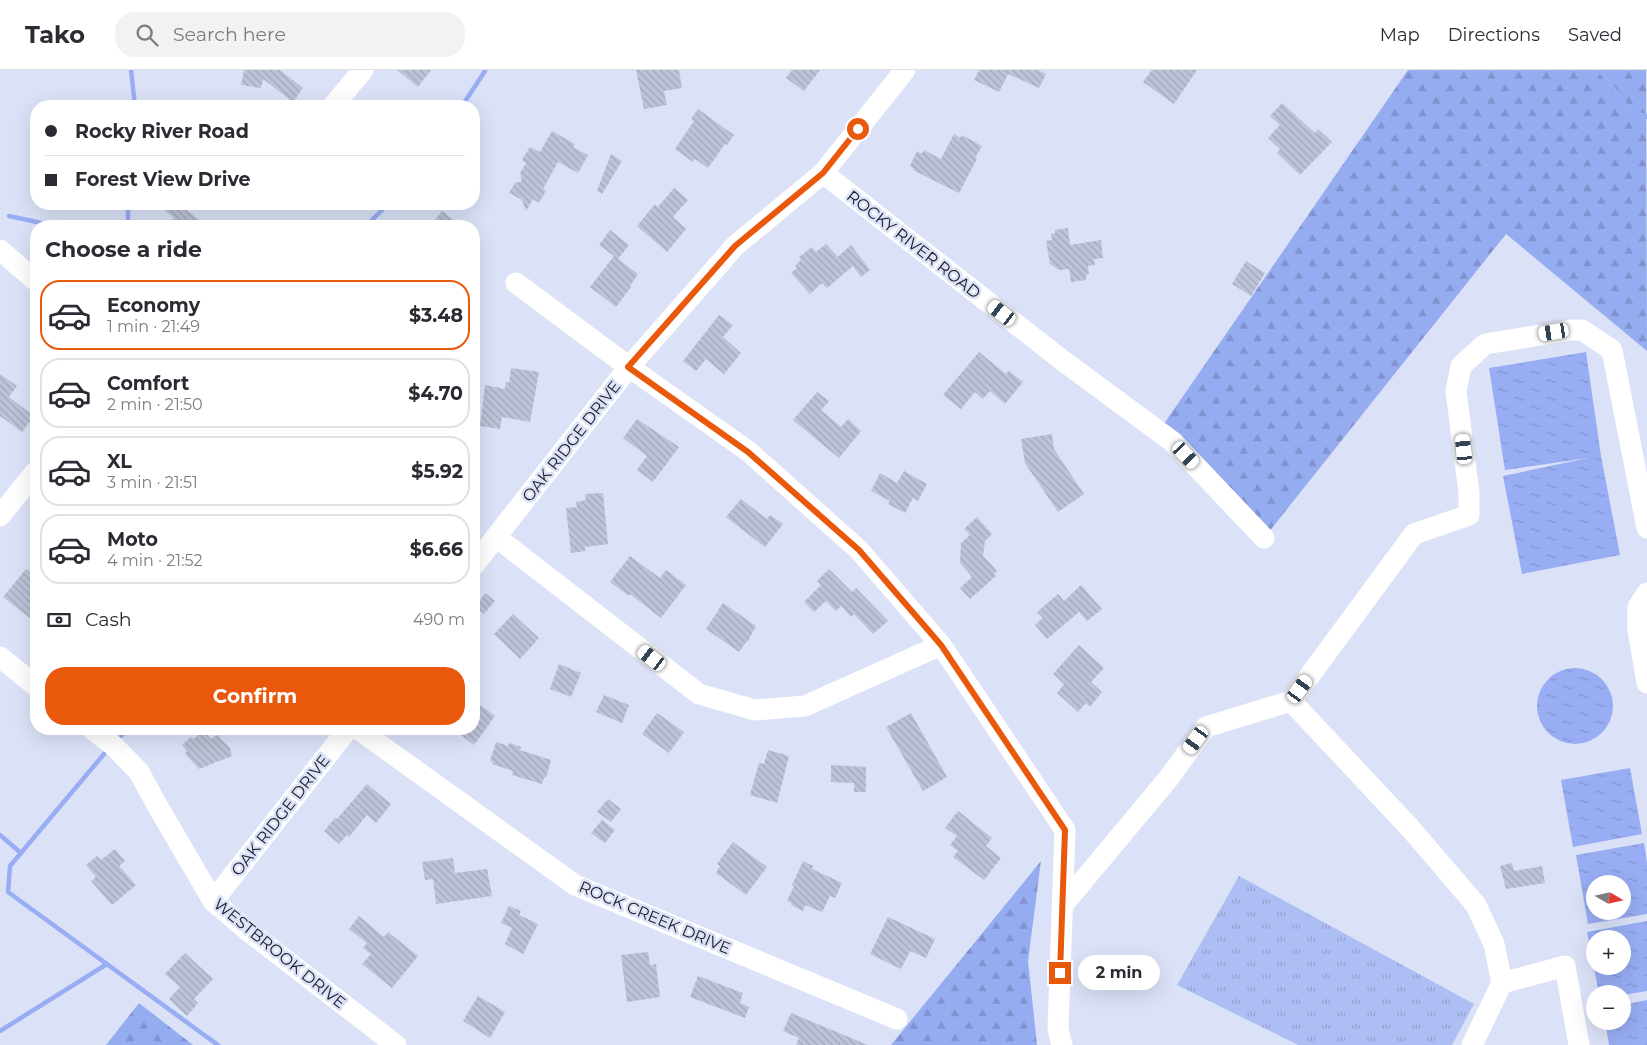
<!DOCTYPE html>
<html lang="en">
<head>
<meta charset="utf-8">
<style>
  :root { --surface:#fff; --page:#f2f2f3; --text:#2b2b33; --muted:#7c7c81; --line:#e1e1e2; --accent:#ea580c }
  body { margin:0; font-family:Montserrat,sans-serif; background:var(--page); color:var(--text); height:100vh; display:flex; flex-direction:column; font-size:19px; white-space:nowrap }
  * { box-sizing:border-box; margin:0 }
  p { font-size:16px; color:var(--muted) }
  .icon { flex:none; width:28px; height:28px; fill:none; stroke:currentColor; stroke-width:2; stroke-linecap:round; stroke-linejoin:round }
  .map { position:relative; flex:1; overflow:hidden }
  .panel { position:absolute; left:30px; top:150px; width:450px; height:515px; display:flex; flex-direction:column; background:var(--surface); border-radius:20px; box-shadow:0 5px 20px #0002 }
  .panel>* { flex:none }
  .hud { position:absolute; left:30px; top:30px; width:450px; height:110px; border-radius:20px; box-shadow:0 5px 20px #0002; display:grid; align-content:center; height:110px; padding:0 15px; background:var(--surface) }
  .needle { width:32px; rotate:99deg }
  .buttons { position:absolute; left:1586px; top:805px; display:grid; gap:10px }
  .buttons a { display:grid; place-items:center; width:45px; height:45px; border-radius:50%; background:var(--surface); box-shadow:0 5px 20px #0002; font-size:25px }
  .end { position:absolute; width:22px; height:22px; margin:-11px; border:6px solid #ea580c; background:#fff; box-shadow:0 0 0 2px #fff }
  .from { border-radius:50% }
  .bubble { position:absolute; height:35px; border-radius:18px; background:var(--surface); box-shadow:0 5px 20px #0002; font-size:16px; font-weight:700; line-height:35px; text-align:center }
  .car { position:absolute; width:15px; height:30px; margin:-15px -8px; border-radius:6px; box-shadow:0 0 4px 1px #0007; background:linear-gradient(#fff 24%,#345 0 40%,#fff 0 76%,#345 0 86%,#fff 0) }
  .hud b { display:flex; align-items:center; gap:18px; height:48px; font-size:19px }
  .hud b+b { border-top:1px solid var(--line) }
  .hud i { width:12px; height:12px; background:var(--text) }
  ul { padding:0; list-style:none }
  li { display:flex; align-items:center; gap:15px; height:70px; margin:0 10px 8px; padding:0 5px; border:2px solid var(--line); border-radius:20px }
  li div { flex:1 }
  li b { display:block; font-size:19px }
  li em { font-style:normal; font-weight:700 }
  li.current { border-color:var(--accent) }
  li>.icon { width:45px; height:45px; stroke-width:1.5 }
  h2 { padding:0 15px; font-size:22px; line-height:60px }
  .pay { display:flex; align-items:center; gap:12px; height:55px; padding:0 15px; font-size:19px }
  .pay p { margin-inline-start:auto }
  .primary-button { display:flex; gap:10px; margin-top:auto; padding:10px 15px }
  .primary-button a { flex:1; height:58px; border-radius:20px; background:var(--accent); color:#fff; font-size:20px; font-weight:700; line-height:58px; text-align:center }
  header { display:flex; align-items:center; gap:30px; box-sizing:border-box; height:70px; padding:0 25px; background:var(--surface); border-bottom:1px solid var(--line) }
  header strong { font-size:24px }
  nav { display:flex; gap:28px; margin-inline-start:auto; font-size:18px }
  .search { width:350px; height:45px; background:var(--page); display:flex; align-items:center; gap:12px; box-sizing:border-box; padding:0 18px; border-radius:20px; color:var(--muted); font-size:19px }
  .map>svg:first-child { display:block }
  .grass { fill:url(#grass-tufts) }
  .forest { fill:url(#forest-firs) }
  .water { fill:url(#water-ripples); fill-rule:evenodd }
  .lines { fill:none; stroke-linecap:round; stroke-linejoin:round }
  .stream { stroke:#98adf3; stroke-width:4.5 }
  .building { fill:url(#building-back-hatch) }
  .minor { stroke:#fff; stroke-width:21 }
  .route { stroke:#ea580c; stroke-width:6 }
  .labels { text-anchor:middle; stroke-width:5; stroke-linejoin:round; paint-order:stroke }
  .street-label { font-size:16px; fill:#181b22; stroke:#dbe2f7 }
</style>
</head>
<body>
<header>
<strong>Tako</strong>
<div class="search"><svg class="icon" aria-label="search" viewBox="0 0 24 24"><circle cx="10" cy="10" r="6"/><path d="M15 15l6 6"/></svg>Search here</div>
<nav><a>Map</a><a>Directions</a><a>Saved</a></nav>
</header>
<div class="map">
<svg width="1647" height="975" viewBox="0 0 1647 975">
  <defs>
    <pattern id="grass-tufts" width="24" height="20" patternUnits="userSpaceOnUse" patternTransform="scale(1.25)"><rect width="24" height="20" fill="#acbef3"/><path d="M3 7l-1-3M5 7V3M7 7l1-3M15 17l-1-3M17 17v-4M19 17l1-3" fill="none" stroke="#93a3d0"/></pattern>
    <pattern id="forest-firs" width="22" height="20" patternUnits="userSpaceOnUse" patternTransform="scale(1.25)"><rect width="22" height="20" fill="#96acf1"/><path d="M5 1l3.5 6h-7zM16 11l3.5 6h-7z" fill="#8193ce"/></pattern>
    <pattern id="water-ripples" width="26" height="14" patternUnits="userSpaceOnUse" patternTransform="scale(1.25)"><rect width="26" height="14" fill="#98adf3"/><path d="M2 4q2-2 4 0t4 0M15 11q2-2 4 0t4 0" fill="none" stroke="#8294d0"/></pattern>
    <pattern id="building-back-hatch" width="6" height="6" patternUnits="userSpaceOnUse" patternTransform="scale(1.25)"><rect width="6" height="6" fill="#bdc4d8"/><path d="M-1 5l2 2M0 0l6 6M5-1l2 2" fill="none" stroke="#a2a8b9"/></pattern>
  </defs>
  <rect width="100%" height="100%" fill="#dbe2f7"/>
  <!-- grass -->
  <path class="grass" d="M1239,806L1474,934L1452,975H1298L1177,915Z"/>
  <!-- forest -->
  <g class="forest">
    <path d="M1408,0H1646L1647,281L1506,164L1264,468L1159,361Z"/>
    <path d="M1041,791L1028,891L1037,975H891Z"/>
    <path d="M139,933L193,975H106Z"/>
  </g>
  <!-- water -->
  <g class="water">
    <path d="M1586,282L1601,386L1620,485L1522,504L1503,406L1588,388L1505,400L1489,298Z"/>
    <circle cx="1575" cy="636" r="38"/>
    <path d="M1630,698L1642,764L1573,777L1561,710Z"/>
    <path d="M1644,773L1647,793V844L1588,854L1576,785ZM1595,814H1622V841H1595Z"/>
    <path d="M1647,851V921L1623,925L1622,924H1599L1587,862ZM1595,869H1622V896H1595Z"/>
    <path d="M1647,930V975H1609L1605,951H1622L1623,935Z"/>
  </g>
  <g class="lines">
    <!-- stream -->
    <g class="stream">
      <path d="M131,0L135,36"/>
      <path d="M1600,0L1629,40L1647,47"/>
      <path d="M462,36L485,1"/>
      <path d="M128,134V156"/>
      <path d="M9,146L55,156"/>
      <path d="M366,156L388,134"/>
      <path d="M121,666L128,659"/>
      <path d="M104,684L10,796L8,822L218,975"/>
      <path d="M0,765L21,783"/>
      <path d="M0,961L107,894"/>
    </g>
  </g>
  <!-- building -->
  <g class="building">
    <path d="M244,0H280L303,18L293,32L263,9L261,18L241,15Z"/>
    <path d="M397,0H431L418,17Z"/>
    <path d="M636,0H679L682,18L664,21L667,35L644,39Z"/>
    <path d="M792,0H820L804,21L786,8Z"/>
    <path d="M979,0H1038L1046,4L1039,18L1008,4L999,22L974,10Z"/>
    <path d="M1152,0H1197L1174,34L1143,12Z"/>
    <path d="M1282,33L1315,63L1318,59L1332,72L1300,105L1277,83L1280,79L1268,68L1280,55L1270,46Z"/>
    <path d="M698,39L734,65L727,75L725,74L708,98L695,89L693,92L675,79L694,51L691,49Z"/>
    <path d="M552,61L575,74L573,77L588,85L578,103L558,92L543,119L546,121L539,133L533,129L526,141L522,130L509,123L515,113L522,111L520,103L526,93L522,90L530,77L540,82Z"/>
    <path d="M954,64L960,68L962,65L982,76L975,88L977,89L959,123L913,100L914,99L910,96L917,81L922,84L924,80L941,89Z"/>
    <path d="M611,84L622,91L602,124L597,121Z"/>
    <path d="M674,118L688,130L673,147L686,159L667,182L637,156L655,134L658,137Z"/>
    <path d="M157,134H179L207,156H167L174,148Z"/>
    <path d="M442,141L461,156H430Z"/>
    <path d="M1068,158L1070,175L1101,170L1103,188L1094,189L1095,195L1088,196L1089,204L1086,205V210L1071,212L1069,199L1059,200L1050,194L1046,171L1052,170L1051,164L1055,163V160Z"/>
    <path d="M610,160L629,175L618,189L638,204L630,216L631,217L616,237L590,217L614,186L599,175Z"/>
    <path d="M826,174L838,187L851,175L870,200L861,207L853,196L827,218L822,213L810,224L791,203L797,198L795,196L801,190L799,187L812,177L816,182Z"/>
    <path d="M1246,191L1265,203L1251,226L1232,214Z"/>
    <path d="M719,245L733,255L723,267L741,283L724,304L706,289L696,301L683,291Z"/>
    <path d="M979,282L1006,304L1009,301L1023,312L1005,334L990,321L983,329L975,322L961,339L943,325Z"/>
    <path d="M511,298L539,302L530,352L502,347L500,359L480,356L485,315L505,319L506,312L509,313Z"/>
    <path d="M0,304L17,316L9,327L34,346L22,362L0,346Z"/>
    <path d="M817,322L829,331L821,340L841,357L848,349L861,361L839,388L793,350Z"/>
    <path d="M637,349L679,377L653,412L637,400L647,386L623,368Z"/>
    <path d="M1052,364L1054,379L1084,424L1058,442L1025,393L1021,369Z"/>
    <path d="M904,401L927,414L918,431L913,428L905,443L888,434L890,431L871,421L880,403L897,413Z"/>
    <path d="M603,423L608,474L585,477V481L571,483L566,438L577,437L576,432L586,430L585,424Z"/>
    <path d="M741,429L767,449L770,445L783,454L765,477L726,447Z"/>
    <path d="M977,447L992,464L985,471L983,486L997,501L994,504L996,506L970,529L960,518L972,507L960,493L961,473L970,465L964,459Z"/>
    <path d="M630,486L660,508L666,500L686,515L661,548L630,524L629,526L610,512Z"/>
    <path d="M26,499L36,507V553L3,527Z"/>
    <path d="M829,499L852,522L856,518L888,551L873,564L854,544L851,547L841,536L836,541L826,531L814,542L804,532L821,515L817,511Z"/>
    <path d="M1081,515L1102,539L1087,551L1079,542L1047,569L1035,555L1043,548L1037,542L1058,524L1064,531Z"/>
    <path d="M485,523L495,531L484,544L475,537Z"/>
    <path d="M723,533L756,556L748,571L746,572L739,582L706,559Z"/>
    <path d="M513,544L539,568L520,589L494,564Z"/>
    <path d="M1079,575L1104,598L1091,612L1102,622L1090,637L1086,633L1078,642L1057,623L1064,614L1053,604Z"/>
    <path d="M559,594L581,603L571,627L550,619Z"/>
    <path d="M604,625L629,635L622,653L596,642Z"/>
    <path d="M478,633L495,646L474,675L453,659H474V639Z"/>
    <path d="M657,643L684,662L669,683L642,664Z"/>
    <path d="M911,643L947,707L923,721L886,657Z"/>
    <path d="M203,660L211,669L217,665L230,678L232,686L199,699L185,684L187,681L182,675L191,667L194,669Z"/>
    <path d="M496,672L508,676L509,673L521,677L520,680L551,690L546,708L544,707L542,714L512,705L513,701L492,694L493,692L490,691Z"/>
    <path d="M768,680L789,686L777,733L750,725L759,693L764,694Z"/>
    <path d="M831,695L866,697V722H854V713L831,712Z"/>
    <path d="M367,714L391,734L376,753L367,745L349,767L347,765L339,774L324,761L335,748L337,749Z"/>
    <path d="M608,729L621,739L611,752L597,742Z"/>
    <path d="M958,741L992,768L986,776L1001,788L984,810L953,787L958,781L950,775L957,766L945,758Z"/>
    <path d="M602,750L615,760L605,773L591,763Z"/>
    <path d="M733,772L767,797L746,825L716,803L720,796L717,794Z"/>
    <path d="M115,779L125,791L119,796L136,815L112,835L91,811L96,807L86,795L97,786L101,790Z"/>
    <path d="M453,788L455,803L487,799L492,826L436,834L433,809L425,810L422,792Z"/>
    <path d="M803,791L813,796L812,799L842,813L835,828L830,826L822,842L805,835L803,841L791,835L792,833L787,831L794,816L792,815Z"/>
    <path d="M1512,793L1514,801L1542,796L1545,813L1506,819L1500,796Z"/>
    <path d="M509,836L521,841L519,845L538,854L523,884L505,874L512,858L501,853Z"/>
    <path d="M359,846L384,867L388,862L418,886L392,918L362,894L371,884L363,878L367,873L349,859Z"/>
    <path d="M888,847L935,869L926,888L910,881L901,899L870,884Z"/>
    <path d="M648,882L650,895L656,894L660,927L627,932L621,885Z"/>
    <path d="M185,883L213,909L194,929L198,933L187,946L169,929L180,917L165,904Z"/>
    <path d="M698,906L743,923L740,933L749,937L745,948L690,927Z"/>
    <path d="M478,926L505,942L490,968L463,951Z"/>
    <path d="M791,943L868,975H796L799,968L783,961Z"/>
  </g>
  <g class="lines">
    <!-- minor -->
    <g class="minor">
      <path d="M333,36L363,0"/>
      <path d="M823,103L1062,290L1173,372L1264,468"/>
      <path d="M0,180L36,211"/>
      <path d="M516,213L629,297L748,381L859,480L941,575L1065,760L1058,959L1062,975"/>
      <path d="M0,446L36,401"/>
      <path d="M496,467L699,624L755,640L805,636L941,575"/>
      <path d="M474,495L629,297L735,176L823,103L905,0"/>
      <path d="M1647,523L1638,537V560L1647,613"/>
      <path d="M0,587L36,616"/>
      <path d="M92,659L114,676L139,702L157,735L213,831L247,860L396,975"/>
      <path d="M358,659L575,815L897,949"/>
      <path d="M213,831L348,659"/>
      <path d="M1062,836L1168,709L1206,657L1291,631"/>
      <path d="M1502,913L1565,896L1579,975"/>
      <path d="M1472,975L1502,913L1494,874L1476,835L1410,758L1291,631L1414,464L1469,445V423L1456,321L1461,296L1485,274L1571,260H1582L1612,280L1647,458"/>
    </g>
  </g>
  <g class="lines">
    <!-- route -->
    <path class="route" d="M858,59L823,103L735,176L628,297L748,382L859,480L941,575L1065,760L1060,903"/>
  </g>
  <g class="labels">
    <!-- street labels -->
    <g class="street-label">
      <text transform="translate(914 174) rotate(38)" y="6">ROCKY RIVER ROAD</text>
      <text transform="translate(571 371) rotate(-52)" y="6">OAK RIDGE DRIVE</text>
      <text transform="translate(280 745) rotate(-52)" y="6">OAK RIDGE DRIVE</text>
      <text transform="translate(655 847) rotate(23)" y="6">ROCK CREEK DRIVE</text>
      <text transform="translate(280 883) rotate(39)" y="6">WESTBROOK DRIVE</text>
    </g>
  </g>
</svg>
<div class="buttons">
<a><svg class="needle" viewBox="-14 -14 28 28"><path d="M0-13l5 13h-10z" fill="#e53935"/><path d="M0 13l5-13h-10z" fill="#7c7c81"/></svg></a>
<a>+</a>
<a>−</a>
</div>
<i class="end from" style="left:858px;top:59px"></i>
<i class="end" style="left:1060px;top:903px"></i>
<div class="bubble" style="left:1078px;top:885px;width:82px">2 min</div>
<i class="car" style="left:1002px;top:243px;rotate:308deg"></i>
<i class="car" style="left:1554px;top:262px;rotate:261deg"></i>
<i class="car" style="left:1464px;top:379px;rotate:354deg"></i>
<i class="car" style="left:1186px;top:385px;rotate:137deg"></i>
<i class="car" style="left:652px;top:588px;rotate:308deg"></i>
<i class="car" style="left:1300px;top:619px;rotate:36deg"></i>
<i class="car" style="left:1196px;top:670px;rotate:216deg"></i>
<div class="hud">
<b><i class="from"></i>Rocky River Road</b>
<b><i></i>Forest View Drive</b>
</div>
<section class="panel">
<h2>Choose a ride</h2>
<ul>
<li class="current"><svg class="icon" aria-label="car" viewBox="0 0 24 24"><path d="M5 17H2v-5l4-1 3-4h7l3 4 3 1v5h-3M9 17h6M6 11h13"/><circle cx="7" cy="17" r="2"/><circle cx="17" cy="17" r="2"/></svg><div><b>Economy</b><p>1 min · 21:49</p></div><em>$3.48</em></li>
<li><svg class="icon" aria-label="car" viewBox="0 0 24 24"><path d="M5 17H2v-5l4-1 3-4h7l3 4 3 1v5h-3M9 17h6M6 11h13"/><circle cx="7" cy="17" r="2"/><circle cx="17" cy="17" r="2"/></svg><div><b>Comfort</b><p>2 min · 21:50</p></div><em>$4.70</em></li>
<li><svg class="icon" aria-label="car" viewBox="0 0 24 24"><path d="M5 17H2v-5l4-1 3-4h7l3 4 3 1v5h-3M9 17h6M6 11h13"/><circle cx="7" cy="17" r="2"/><circle cx="17" cy="17" r="2"/></svg><div><b>XL</b><p>3 min · 21:51</p></div><em>$5.92</em></li>
<li><svg class="icon" aria-label="car" viewBox="0 0 24 24"><path d="M5 17H2v-5l4-1 3-4h7l3 4 3 1v5h-3M9 17h6M6 11h13"/><circle cx="7" cy="17" r="2"/><circle cx="17" cy="17" r="2"/></svg><div><b>Moto</b><p>4 min · 21:52</p></div><em>$6.66</em></li>
</ul>
<div class="pay"><svg class="icon" aria-label="cash" viewBox="0 0 24 24"><path d="M3 7h18v10H3z"/><circle cx="12" cy="12" r="2"/></svg>Cash<p>490 m</p></div>
<div class="primary-button"><a>Confirm</a></div>
</section>
</div>
</body>
</html>
